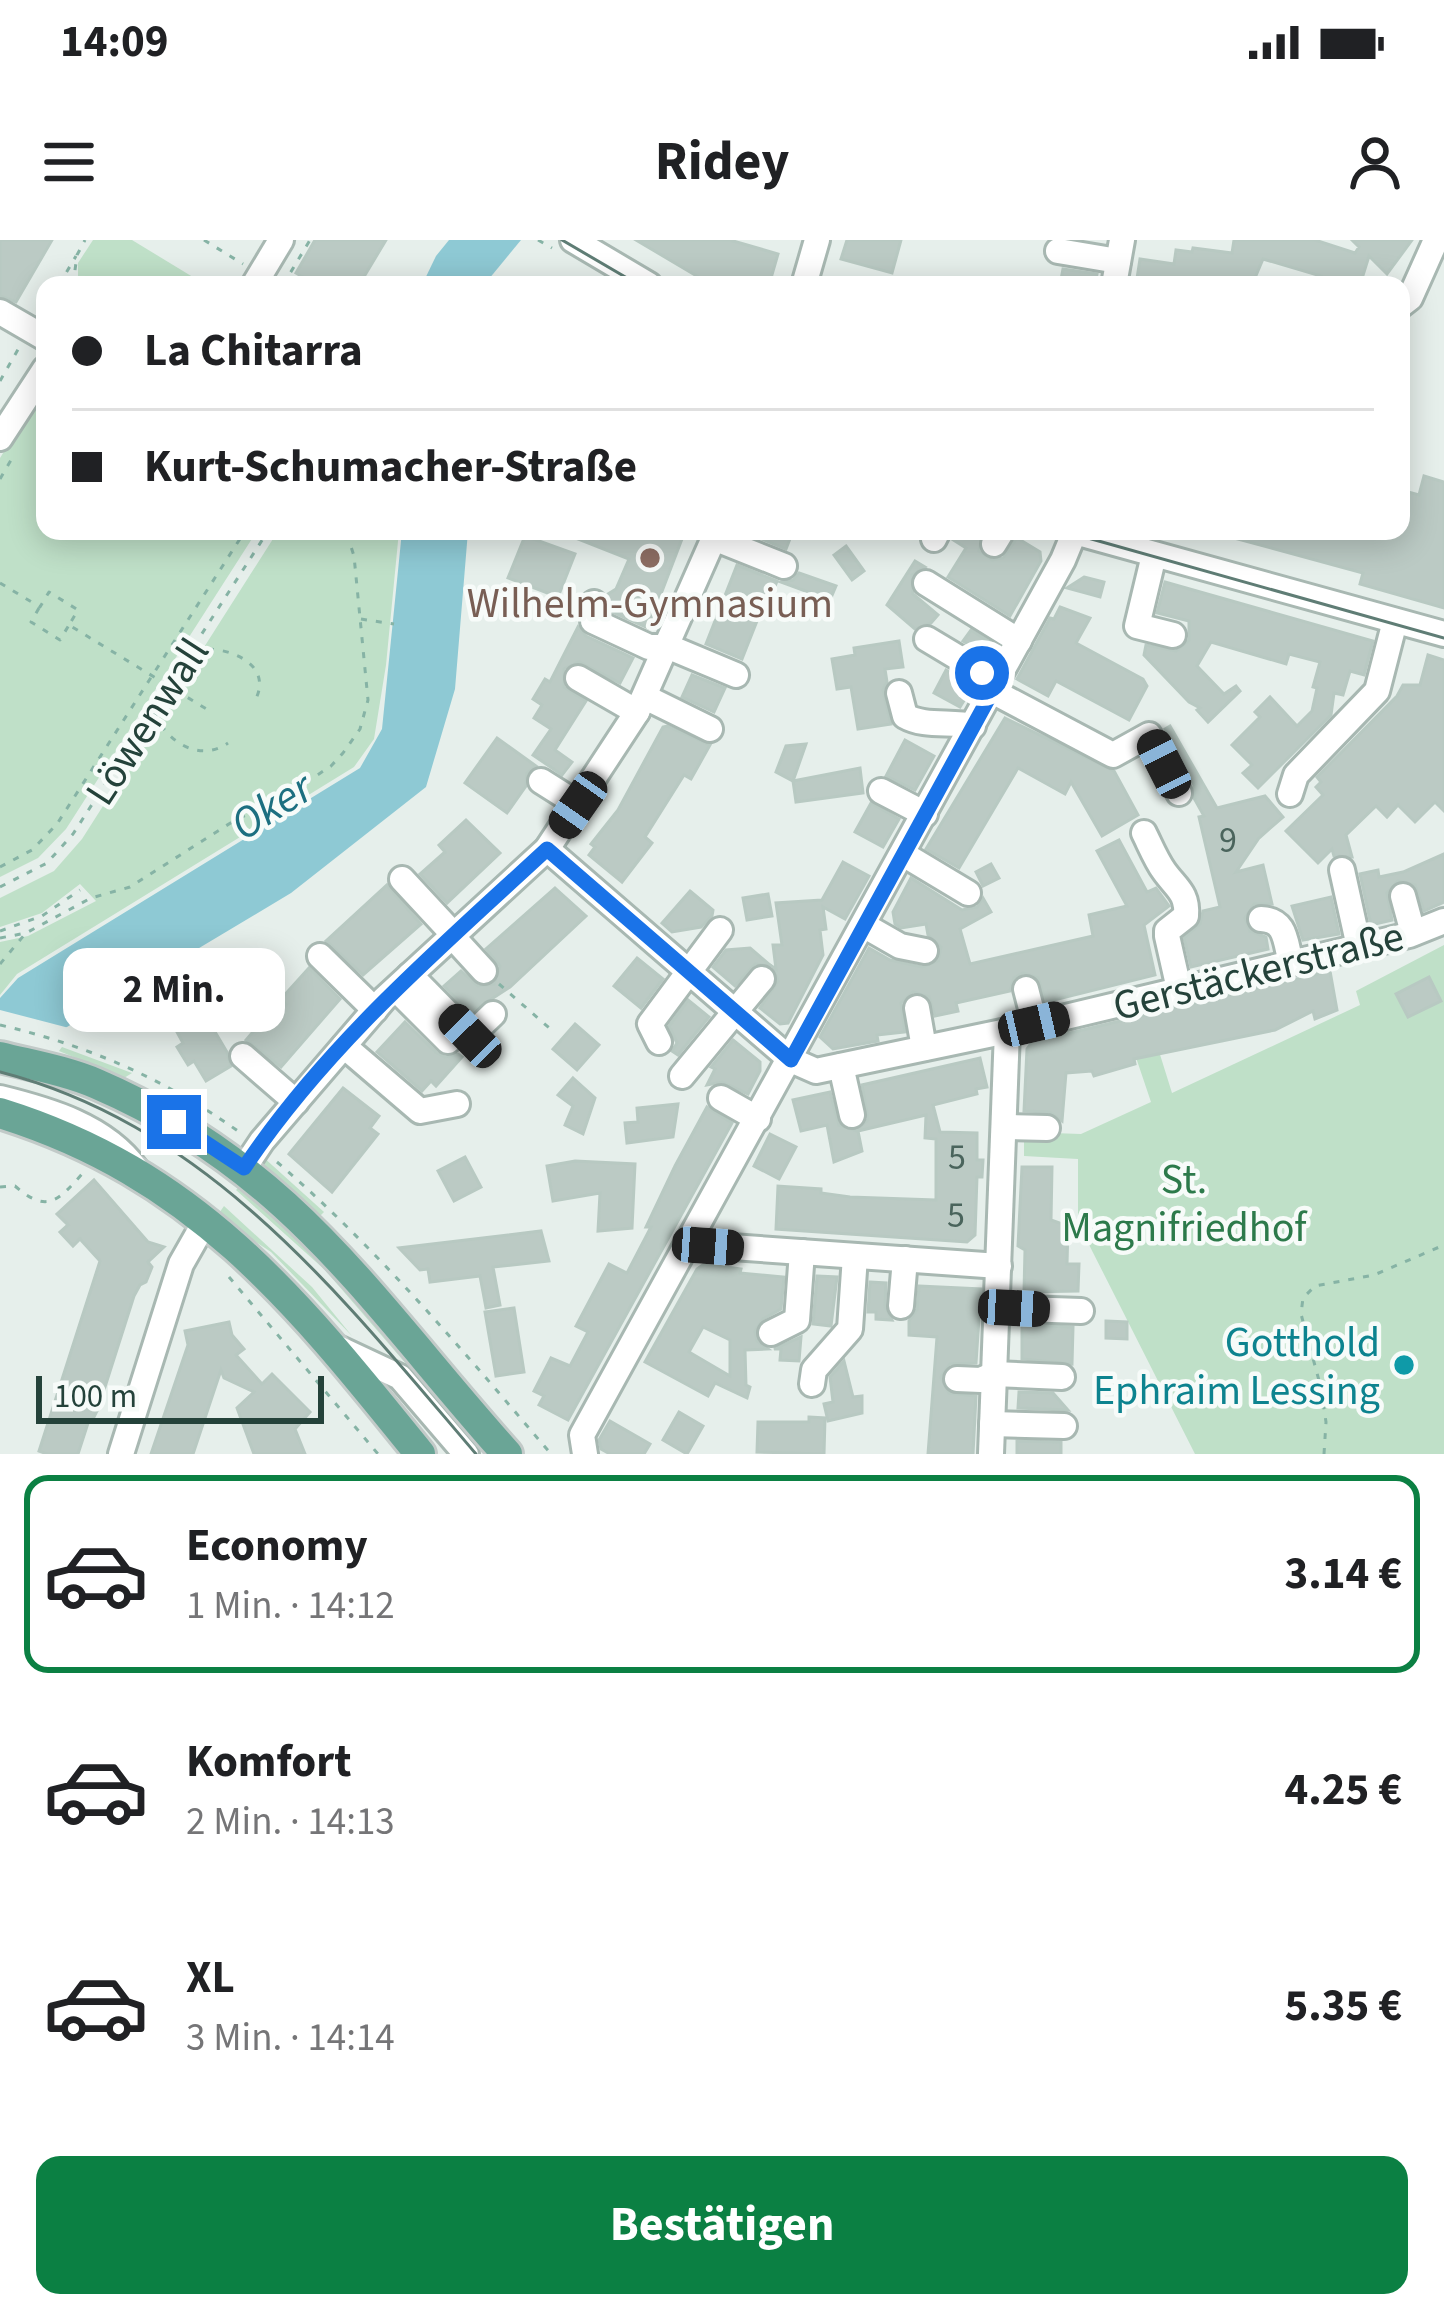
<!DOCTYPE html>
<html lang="de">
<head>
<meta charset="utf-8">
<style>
  :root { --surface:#fff; --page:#f6f6f6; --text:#202124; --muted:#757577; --line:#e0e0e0; --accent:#0b8043 }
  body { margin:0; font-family:"Source Sans 3",sans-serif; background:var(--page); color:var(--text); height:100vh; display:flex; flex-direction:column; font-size:45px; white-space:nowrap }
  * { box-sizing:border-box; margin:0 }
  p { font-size:39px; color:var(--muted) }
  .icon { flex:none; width:66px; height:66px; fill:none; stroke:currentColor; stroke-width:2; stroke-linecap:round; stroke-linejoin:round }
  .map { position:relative; height:1214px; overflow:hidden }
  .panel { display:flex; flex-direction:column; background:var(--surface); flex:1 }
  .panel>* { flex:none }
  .hud { position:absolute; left:36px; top:36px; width:1374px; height:264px; border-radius:24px; box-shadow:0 6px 30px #0003; display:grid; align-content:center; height:264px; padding:0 36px; background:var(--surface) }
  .scale { position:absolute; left:36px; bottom:30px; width:288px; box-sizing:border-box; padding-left:12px; border:6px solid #24423a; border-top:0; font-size:33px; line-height:42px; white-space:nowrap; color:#24423a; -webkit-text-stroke:9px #f7fbf9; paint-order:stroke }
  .end { position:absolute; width:54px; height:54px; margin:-27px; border:15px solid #1a73e8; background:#fff; box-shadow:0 0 0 6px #fff }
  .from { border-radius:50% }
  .bubble { position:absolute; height:84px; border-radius:24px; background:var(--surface); box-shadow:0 6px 30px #0003; font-size:39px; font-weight:700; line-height:84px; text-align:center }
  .car { position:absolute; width:36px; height:72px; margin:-36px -18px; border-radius:15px; box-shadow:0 0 9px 3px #0007; background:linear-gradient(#222 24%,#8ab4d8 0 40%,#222 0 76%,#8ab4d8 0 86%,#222 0) }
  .hud b { display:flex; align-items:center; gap:42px; height:114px; font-size:45px }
  .hud b+b { border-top:3px solid var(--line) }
  .hud i { width:30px; height:30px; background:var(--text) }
  ul { padding:21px 0 0; list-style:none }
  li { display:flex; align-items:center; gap:36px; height:198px; margin:0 24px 18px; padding:0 12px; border:6px solid transparent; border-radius:24px }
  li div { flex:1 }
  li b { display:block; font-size:45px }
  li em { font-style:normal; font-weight:700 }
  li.on { border-color:var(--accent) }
  li>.icon { width:108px; height:108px; stroke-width:1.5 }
  .action { display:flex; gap:24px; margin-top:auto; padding:24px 36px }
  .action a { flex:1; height:138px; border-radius:24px; background:var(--accent); color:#fff; font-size:48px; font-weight:700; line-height:138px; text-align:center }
  .status { display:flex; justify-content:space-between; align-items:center; height:84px; padding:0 60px; background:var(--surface); direction:ltr }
  .status svg { height:33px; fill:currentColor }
  header { display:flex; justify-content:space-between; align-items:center; height:156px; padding:0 36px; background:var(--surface); font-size:54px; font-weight:700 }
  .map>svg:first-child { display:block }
  .green { fill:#bfe0c8 }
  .water { fill:#8ec9d4 }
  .pier { fill:#e6efeb }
  .building { fill:#bbcac4; stroke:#b8c9c2; stroke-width:3; fill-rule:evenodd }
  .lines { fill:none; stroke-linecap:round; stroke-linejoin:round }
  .minor-casing { stroke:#a8b8b2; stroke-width:30 }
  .major-casing { stroke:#c2cac8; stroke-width:36 }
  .path { stroke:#86b3a5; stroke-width:3; stroke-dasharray:6 9; stroke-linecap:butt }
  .minor { stroke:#fff; stroke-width:24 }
  .major { stroke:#6aa596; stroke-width:30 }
  .tram { stroke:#5f7d75; stroke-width:3 }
  .route { stroke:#1a73e8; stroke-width:15 }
  .education-dot { fill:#8d6e63; stroke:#f7fbf9; stroke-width:4.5 }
  .culture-dot { fill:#0f9aa8; stroke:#f7fbf9; stroke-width:4.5 }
  .labels { text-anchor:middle; stroke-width:9; stroke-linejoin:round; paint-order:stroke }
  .number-label { font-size:36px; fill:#4a645c }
  .education-label { font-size:42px; fill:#785e54; stroke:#f7fbf9 }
  .street-label { font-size:42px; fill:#24423a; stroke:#f7fbf9 }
  .park-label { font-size:42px; fill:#2d7a4b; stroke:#f7fbf9 }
  .culture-label { font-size:42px; fill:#0d838f; stroke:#f7fbf9; text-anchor:end }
  .water-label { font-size:45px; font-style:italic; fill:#1c6f80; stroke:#f7fbf9 }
</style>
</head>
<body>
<div class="status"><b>14:09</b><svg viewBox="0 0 49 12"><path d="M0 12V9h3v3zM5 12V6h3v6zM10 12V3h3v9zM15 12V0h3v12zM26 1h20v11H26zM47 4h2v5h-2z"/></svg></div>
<header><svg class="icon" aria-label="menu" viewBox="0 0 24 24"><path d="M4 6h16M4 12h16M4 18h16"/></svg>Ridey<svg class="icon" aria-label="person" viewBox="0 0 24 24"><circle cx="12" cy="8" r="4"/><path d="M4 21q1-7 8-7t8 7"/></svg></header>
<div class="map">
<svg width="1444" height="1214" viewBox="0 0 1444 1214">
  <rect width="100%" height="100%" fill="#e6efeb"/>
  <!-- green -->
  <g class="green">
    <path d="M93,0H132L206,45H78V23Z"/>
    <path d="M45,145V291H257L66,589L38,618L0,637V218Z"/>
    <path d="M278,291H399L386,425L374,499L354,527L17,734L0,755V702L28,696L96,661L80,644L42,673L0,687V658L54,631L82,599Z"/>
    <path d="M1444,705V1214H1195L1078,983V919L1024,916V892L1081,894L1151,862L1123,779L1148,776L1172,853L1360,765L1356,751Z"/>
    <path d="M62,807L132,833L124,838L59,811Z"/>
    <path d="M262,916L324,972L317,979L265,932Z"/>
    <path d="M245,941L296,986L494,1214H484L325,1030L236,950Z"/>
    <path d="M224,966L312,1047L352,1096L271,1012L217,976Z"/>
  </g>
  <!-- water -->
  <g class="water">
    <path d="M449,0H521L484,45H422L436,16Z"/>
    <path d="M402,291H468L455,449L426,547L291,653L62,790L0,892V758L18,738L360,528L382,489Z"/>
  </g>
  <!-- pier -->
  <path class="pier" d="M0,770L73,789L0,898Z"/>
  <!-- building -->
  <g class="building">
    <path d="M0,0H52L16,62L0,56Z"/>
    <path d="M315,0H386L359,45H316L296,33Z"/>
    <path d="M636,0H730L778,14L769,45H712Z"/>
    <path d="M847,0H901L892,33L841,19Z"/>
    <path d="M1234,0H1315L1355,13L1359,7L1352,0H1412L1387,34L1369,16L1360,45H1318L1321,36L1263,19L1252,45L1169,40L1168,45H1136L1140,19L1174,24L1176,10L1192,12L1193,8L1232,13Z"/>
    <path d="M1063,29L1097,34L1095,45H1060Z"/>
    <path d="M1424,236L1444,242V368L1360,344L1363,333L1227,296V291H1401V250L1419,255Z"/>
    <path d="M558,291H685L648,388L610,371L608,354L616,349L629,319Z"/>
    <path d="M751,291H793L786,309L750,294Z"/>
    <path d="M954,291H983L979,311L992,320L1003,318L1017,298L1040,312L1041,321L1010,376L948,337L966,308L952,299Z"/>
    <path d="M525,296L575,314L558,357L508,338Z"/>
    <path d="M846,306L864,331L852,340L834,315Z"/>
    <path d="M915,321L925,327L912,335L913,354L938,375L931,383L915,389L887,365Z"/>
    <path d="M737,325L777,341L774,349L770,348L742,419L706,404Z"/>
    <path d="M799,333L836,346L830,360L781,342L793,340Z"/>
    <path d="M1084,337L1104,342L1100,357L1067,348Z"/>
    <path d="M1165,342L1373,401L1364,435L1350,431L1343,455L1334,453L1331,475L1258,548L1243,533L1252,525L1232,505L1260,477L1255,472L1270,457L1297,486L1312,471L1317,448L1313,447L1320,422L1289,414L1286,424L1211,402L1197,426L1224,454L1236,446L1240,451L1208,482L1197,470L1200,468L1189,462L1144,415L1146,405L1176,411L1189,400V381L1157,373Z"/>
    <path d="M1060,367L1090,378L1076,403L1143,439L1147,446L1129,480L1056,441L1048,456L1017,439L1050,378L1054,379Z"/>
    <path d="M578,387L586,396L633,418L620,443L579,422L564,429V447L586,461L555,510L572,522L562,535L533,515L551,489L534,478L542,465L533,459L545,439L550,442Z"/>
    <path d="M971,390L996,406L989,417L963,401Z"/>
    <path d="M899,401L903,427L885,429L887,442L883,450L891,484L858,489L851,447L837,449L832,419L855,415L854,408Z"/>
    <path d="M1428,415L1444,420V571L1435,562L1415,582L1398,565L1387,577L1376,566L1346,595L1352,617L1334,616L1332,609L1318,623L1286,591L1323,555L1316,547L1321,542L1317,537L1397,456L1403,445H1420Z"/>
    <path d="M946,430L973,446L960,467L934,453Z"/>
    <path d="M692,435L725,448L714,472L682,457Z"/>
    <path d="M1005,478L1114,531L1138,575L1102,596L1071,542L1065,554L1018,528L959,628L926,609Z"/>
    <path d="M667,486L710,505L691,539L684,535L645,597L652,603L622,642L589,615L595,607L591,604L618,570L663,487Z"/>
    <path d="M1170,486L1217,568L1265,556L1283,577L1259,598L1236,632L1263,625L1272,664H1254L1245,678L1250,691L1266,697L1268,709L1191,727L1184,698L1200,684L1203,671L1220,667L1199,577L1204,576L1194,558V545L1165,489Z"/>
    <path d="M497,498L536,526L527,533L526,546L507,573L465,543Z"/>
    <path d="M905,500L934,516L915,550L886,536Z"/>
    <path d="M806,504L793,541L776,532L786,506Z"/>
    <path d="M860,528L863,553L796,562L793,541Z"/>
    <path d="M871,563L899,579L883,607L855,592Z"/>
    <path d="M466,580L500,613L447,663L420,634L445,612L439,605Z"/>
    <path d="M1119,600L1147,652L1156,648L1169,666L1144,685L1155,735L1046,762L1038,738L1023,733L1014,738L1010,751L956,763L958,771L935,776L929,757L913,752L901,763L905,792L877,795L878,801L833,809L820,797L869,708L890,720L922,727L938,721L941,707L928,695L926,684L901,688L895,684L893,672L911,638L962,670L977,667L983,658L991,672L960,689L970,724L1093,696L1089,675L1127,666L1097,611Z"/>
    <path d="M1444,614V662L1424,671L1415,645L1398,641L1387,653L1392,680L1371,685L1360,634L1378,630L1379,637L1403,632Z"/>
    <path d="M843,622L869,636L845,679L823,667L826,689L820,690L823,715L788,783L780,784L760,768L778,741L773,727L776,729L773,705H782L776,663L822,660Z"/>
    <path d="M991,624L999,638L983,646L976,632Z"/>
    <path d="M387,645L421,684L363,735L326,701Z"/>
    <path d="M555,648L586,676L510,747L470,773L444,746L461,731L478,746L494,744L500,726L486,709Z"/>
    <path d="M690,651L713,670L712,676L701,687L672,692L662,683Z"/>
    <path d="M768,654L772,676L747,680L743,658Z"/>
    <path d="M1331,657L1339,694L1303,700L1292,666Z"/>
    <path d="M750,708L771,726L755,724L735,746L713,727L726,710Z"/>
    <path d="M637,718L663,739L641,768L614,746Z"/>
    <path d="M309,728L340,759L281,827L246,800L258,786L263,791L286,764L281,759Z"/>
    <path d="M1330,731L1337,770L1315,779L1313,771L1275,790L1134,819L1135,824L1094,836L1092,831L1066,833L1062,881L1049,872L1024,871L1027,809L1032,802Z"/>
    <path d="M1429,737L1441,761L1408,777L1396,754Z"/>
    <path d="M688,760L709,777L678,815L672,811L677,803L669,786Z"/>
    <path d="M205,775L227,812L231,826L206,841L194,821L188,825L177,807L183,803L177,792Z"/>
    <path d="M405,782L437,813L445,817L458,814L462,817L436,846L431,841L422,851L377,812Z"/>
    <path d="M575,784L599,805L577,830L553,809Z"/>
    <path d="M733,800L760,822V831L748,854L722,842L707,845L715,829L711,827Z"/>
    <path d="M980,818L987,847L976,849L977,854L933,865L940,892L977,893V920H983L982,937H977L975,995L967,1002L776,989L778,946L821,949V953L850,957L936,960V899L925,898L926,875L858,891L862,911L834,922L827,885L801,891L793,860L830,852L839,885L857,891L868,879L862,845Z"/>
    <path d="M573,838L595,858L583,894L565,885L573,866L558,855Z"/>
    <path d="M343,848L379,876L370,888L378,894L332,952L289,914Z"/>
    <path d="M678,864L673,897L627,903L625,883L638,882L637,868Z"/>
    <path d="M707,867L732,883L568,1180L539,1165L544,1156L534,1151L551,1118L570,1126L588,1092L576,1086L609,1024L627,1033L651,987H646L675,926Z"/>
    <path d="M770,894L796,907L779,939L754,926Z"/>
    <path d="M465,917L481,947L454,961L438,931Z"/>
    <path d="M575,921L635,924L632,988L598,991L600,953L553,961L547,926Z"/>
    <path d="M1022,927H1052L1051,980L1068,986L1067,1024H1079L1078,1051L1024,1052L1025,1010L1018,1006Z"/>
    <path d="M94,940L148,1002L164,1007L148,1022L152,1027L146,1042L140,1045L134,1056L98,1169L92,1181L89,1180L78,1214H47L39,1211L100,1021L80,999L73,1006L60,992L68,985L57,974Z"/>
    <path d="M541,991L549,1021L493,1027L500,1065L486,1068L480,1036L430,1042L428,1029L420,1030L399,1008Z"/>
    <path d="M704,1024L741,1029L740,1033L784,1037L781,1069L763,1079L755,1091L757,1101L768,1109L745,1110L746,1145L750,1147L747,1158L715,1143L708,1156L645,1122L697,1029ZM703,1087L730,1100V1136L689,1112Z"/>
    <path d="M817,1036L837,1037L831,1086L813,1084Z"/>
    <path d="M870,1042L886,1043L885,1066L892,1080L876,1079V1072H868Z"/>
    <path d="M919,1046L981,1049L976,1123L950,1124L941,1137L949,1153L976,1156L973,1214H928L937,1097L909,1095V1081L917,1069Z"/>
    <path d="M514,1068L524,1132L496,1136L485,1072Z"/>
    <path d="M1106,1081L1127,1082V1099L1106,1098Z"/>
    <path d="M229,1082L232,1095L244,1109L236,1115L262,1144L272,1134L310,1172L295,1189L305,1214H254L237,1168L254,1152L224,1138L221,1130L193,1214H151L188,1105L185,1091Z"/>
    <path d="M1022,1085L1073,1087L1072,1124L1022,1119Z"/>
    <path d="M801,1097L799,1121L780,1120L781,1109H774Z"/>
    <path d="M844,1121L853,1157L862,1156V1173L828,1181L824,1164L833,1162L830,1137Z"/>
    <path d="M1019,1152L1053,1153L1068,1170L1018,1168Z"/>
    <path d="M679,1172L703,1186L687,1214L663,1200Z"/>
    <path d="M809,1177L825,1178L824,1214L757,1212L758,1182H809Z"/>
    <path d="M610,1181L650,1204L644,1214H610L601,1209L599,1200Z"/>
    <path d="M1017,1201L1061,1202V1214H1017Z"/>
  </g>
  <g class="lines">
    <!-- minor casing -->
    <g class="minor-casing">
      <g id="minor">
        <path d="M573,0L649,45"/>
        <path d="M1058,11L1118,21"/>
        <path d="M254,45L281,0"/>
        <path d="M804,45L817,0"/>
        <path d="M1114,45L1122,0"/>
        <path d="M1401,65L1410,58L1436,0"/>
        <path d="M0,72L45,98"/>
        <path d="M0,198L45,129"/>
        <path d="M1071,291L1444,394"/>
        <path d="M714,298L784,326"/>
        <path d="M934,299L938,291"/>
        <path d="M994,304L1002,291"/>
        <path d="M1154,315L1137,386L1173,395"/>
        <path d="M926,343L1019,401"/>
        <path d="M594,363L593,381L649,407H669L736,435"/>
        <path d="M927,399L997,441"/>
        <path d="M578,438L637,472"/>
        <path d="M992,451L1113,515L1149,495L1179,553"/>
        <path d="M899,453L905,476C924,487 951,481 973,486"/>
        <path d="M645,457L710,489"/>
        <path d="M541,541L579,565"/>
        <path d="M881,551L925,574"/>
        <path d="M1290,554L1296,535L1377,451L1395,381"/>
        <path d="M1144,593C1150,605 1156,620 1164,631C1176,648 1188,653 1186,676L1167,691V696L1179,749"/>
        <path d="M547,609L791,820L816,831L1007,791L1409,695L1444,681"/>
        <path d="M903,614L968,653"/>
        <path d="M1342,630L1359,707"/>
        <path d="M402,639L454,695"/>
        <path d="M1403,656L1413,693"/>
        <path d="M1261,679C1287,680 1285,702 1291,723"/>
        <path d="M865,686L900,706L925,711"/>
        <path d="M452,696L484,731"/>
        <path d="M320,716L375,770"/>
        <path d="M410,735L470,796L493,774"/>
        <path d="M396,749L448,801"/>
        <path d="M1026,749L1035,784"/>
        <path d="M917,768L924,808"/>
        <path d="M659,802L650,784L720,690"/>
        <path d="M344,806L420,871L457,864"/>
        <path d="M243,816L296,862"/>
        <path d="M841,826L852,875"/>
        <path d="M682,836L762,739"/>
        <path d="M0,858C49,870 105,886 136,929"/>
        <path d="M721,858L758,879"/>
        <path d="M1004,887L1047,888"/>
        <path d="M244,928L262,901L384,759L547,609L637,472L717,291"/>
        <path d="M689,1004L999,1026"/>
        <path d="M901,1066L905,1019"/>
        <path d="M997,1068L1081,1071"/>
        <path d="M771,1093L797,1080L802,1012"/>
        <path d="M336,1107L400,1137L466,1214"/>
        <path d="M957,1139L981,1140L994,1134L1062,1137"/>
        <path d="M812,1144L814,1130L850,1089L855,1016"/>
        <path d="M992,1184L1064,1186"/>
        <path d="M121,1214L181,1024L206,980"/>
        <path d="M585,1214L582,1195L1063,320L1075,291"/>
        <path d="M991,1214L1007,791"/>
      </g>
    </g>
    <!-- major casing -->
    <g class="major-casing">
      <g id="major">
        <path d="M0,817C32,825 67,831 97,844C292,928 372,1063 507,1214"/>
        <path d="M0,873C196,934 296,1060 420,1214"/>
      </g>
    </g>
    <!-- path -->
    <g class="path">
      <path d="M204,0L243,24"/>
      <path d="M538,0L552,8"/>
      <path d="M59,45L76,16"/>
      <path d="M73,45L77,15L85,0"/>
      <path d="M283,45L310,0"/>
      <path d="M0,141L20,106"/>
      <path d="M0,239L14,215"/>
      <path d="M0,343L40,367L49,352L78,370L69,385L213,473"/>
      <path d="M39,368L31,382L60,400L69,385"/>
      <path d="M361,379L394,384"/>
      <path d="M193,410C226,404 278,424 253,464"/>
      <path d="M154,472C166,502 200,523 228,503"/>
      <path d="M0,627L32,610L57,584L245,291"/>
      <path d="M0,647L47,623L73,594L268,291"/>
      <path d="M0,691L42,676L80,650"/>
      <path d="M0,698L26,693L91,658L130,647L232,582L290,553L331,526L343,513L360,489L368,460L354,316L346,291"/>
      <path d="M0,724L25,694"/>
      <path d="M499,744L555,793"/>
      <path d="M0,785C90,806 167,840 242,894"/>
      <path d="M277,922C378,1009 465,1113 551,1214"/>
      <path d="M0,947L15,946C47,974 58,961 82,934"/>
      <path d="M229,1037L378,1214"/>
      <path d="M1324,1214L1326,1182L1321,1148L1301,1074L1303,1058L1315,1046L1374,1035L1444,1005"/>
    </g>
    <!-- minor -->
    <use href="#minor" class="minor"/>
    <!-- major -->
    <use href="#major" class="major"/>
    <!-- tram -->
    <g class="tram">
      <path d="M562,0L639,45"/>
      <path d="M1063,291L1444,398"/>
      <path d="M0,832C210,886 342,1057 476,1214"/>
    </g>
  </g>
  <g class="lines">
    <!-- route -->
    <path class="route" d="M174,882L244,928C326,805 440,708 547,609L791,820L998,441L982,433"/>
  </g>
  <!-- markers -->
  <circle class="education-dot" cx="650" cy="318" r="12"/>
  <circle class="culture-dot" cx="1404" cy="1125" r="12"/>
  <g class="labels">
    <!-- number labels -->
    <g class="number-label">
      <text x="1228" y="612">9</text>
      <text x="957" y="929">5</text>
      <text x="956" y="987">5</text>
    </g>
    <!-- education labels -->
    <g class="education-label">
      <text x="650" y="377">Wilhelm-Gymnasium</text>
    </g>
    <!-- street labels -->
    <g class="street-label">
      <text transform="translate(146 481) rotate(-57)" y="15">Löwenwall</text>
      <text transform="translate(1258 730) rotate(-14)" y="15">Gerstäckerstraße</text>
    </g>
    <!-- park labels -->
    <g class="park-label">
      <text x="1184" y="953">St.<tspan x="1184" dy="48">Magnifriedhof</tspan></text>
    </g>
    <!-- culture labels -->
    <g class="culture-label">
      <text x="1380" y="1116">Gotthold<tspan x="1380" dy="48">Ephraim Lessing</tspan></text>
    </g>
    <!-- water labels -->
    <g class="water-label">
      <text transform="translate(271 565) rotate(-32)" y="16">Oker</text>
    </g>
  </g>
</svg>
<div class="scale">100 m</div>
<i class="end from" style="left:982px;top:433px"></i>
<i class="end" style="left:174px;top:882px"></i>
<div class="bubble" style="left:63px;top:708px;width:222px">2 Min.</div>
<i class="car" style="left:1164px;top:524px;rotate:333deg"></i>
<i class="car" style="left:578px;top:565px;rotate:215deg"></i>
<i class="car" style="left:1034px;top:784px;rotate:77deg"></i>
<i class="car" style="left:470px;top:796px;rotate:316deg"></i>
<i class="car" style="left:708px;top:1006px;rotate:94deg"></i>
<i class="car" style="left:1014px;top:1068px;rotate:93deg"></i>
<div class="hud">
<b><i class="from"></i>La Chitarra</b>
<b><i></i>Kurt-Schumacher-Straße</b>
</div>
</div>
<section class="panel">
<ul>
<li class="on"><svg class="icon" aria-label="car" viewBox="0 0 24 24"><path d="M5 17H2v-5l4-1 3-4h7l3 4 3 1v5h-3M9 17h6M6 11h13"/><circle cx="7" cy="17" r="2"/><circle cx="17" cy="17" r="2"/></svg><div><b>Economy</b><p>1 Min. · 14:12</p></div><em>3.14 €</em></li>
<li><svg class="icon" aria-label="car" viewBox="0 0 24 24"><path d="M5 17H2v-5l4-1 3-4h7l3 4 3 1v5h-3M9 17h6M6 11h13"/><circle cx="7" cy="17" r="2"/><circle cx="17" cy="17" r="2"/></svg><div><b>Komfort</b><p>2 Min. · 14:13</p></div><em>4.25 €</em></li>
<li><svg class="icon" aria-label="car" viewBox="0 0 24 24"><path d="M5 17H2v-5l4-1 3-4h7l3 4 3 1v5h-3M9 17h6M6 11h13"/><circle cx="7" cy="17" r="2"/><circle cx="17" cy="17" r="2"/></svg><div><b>XL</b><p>3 Min. · 14:14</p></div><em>5.35 €</em></li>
</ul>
<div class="action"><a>Bestätigen</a></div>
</section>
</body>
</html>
